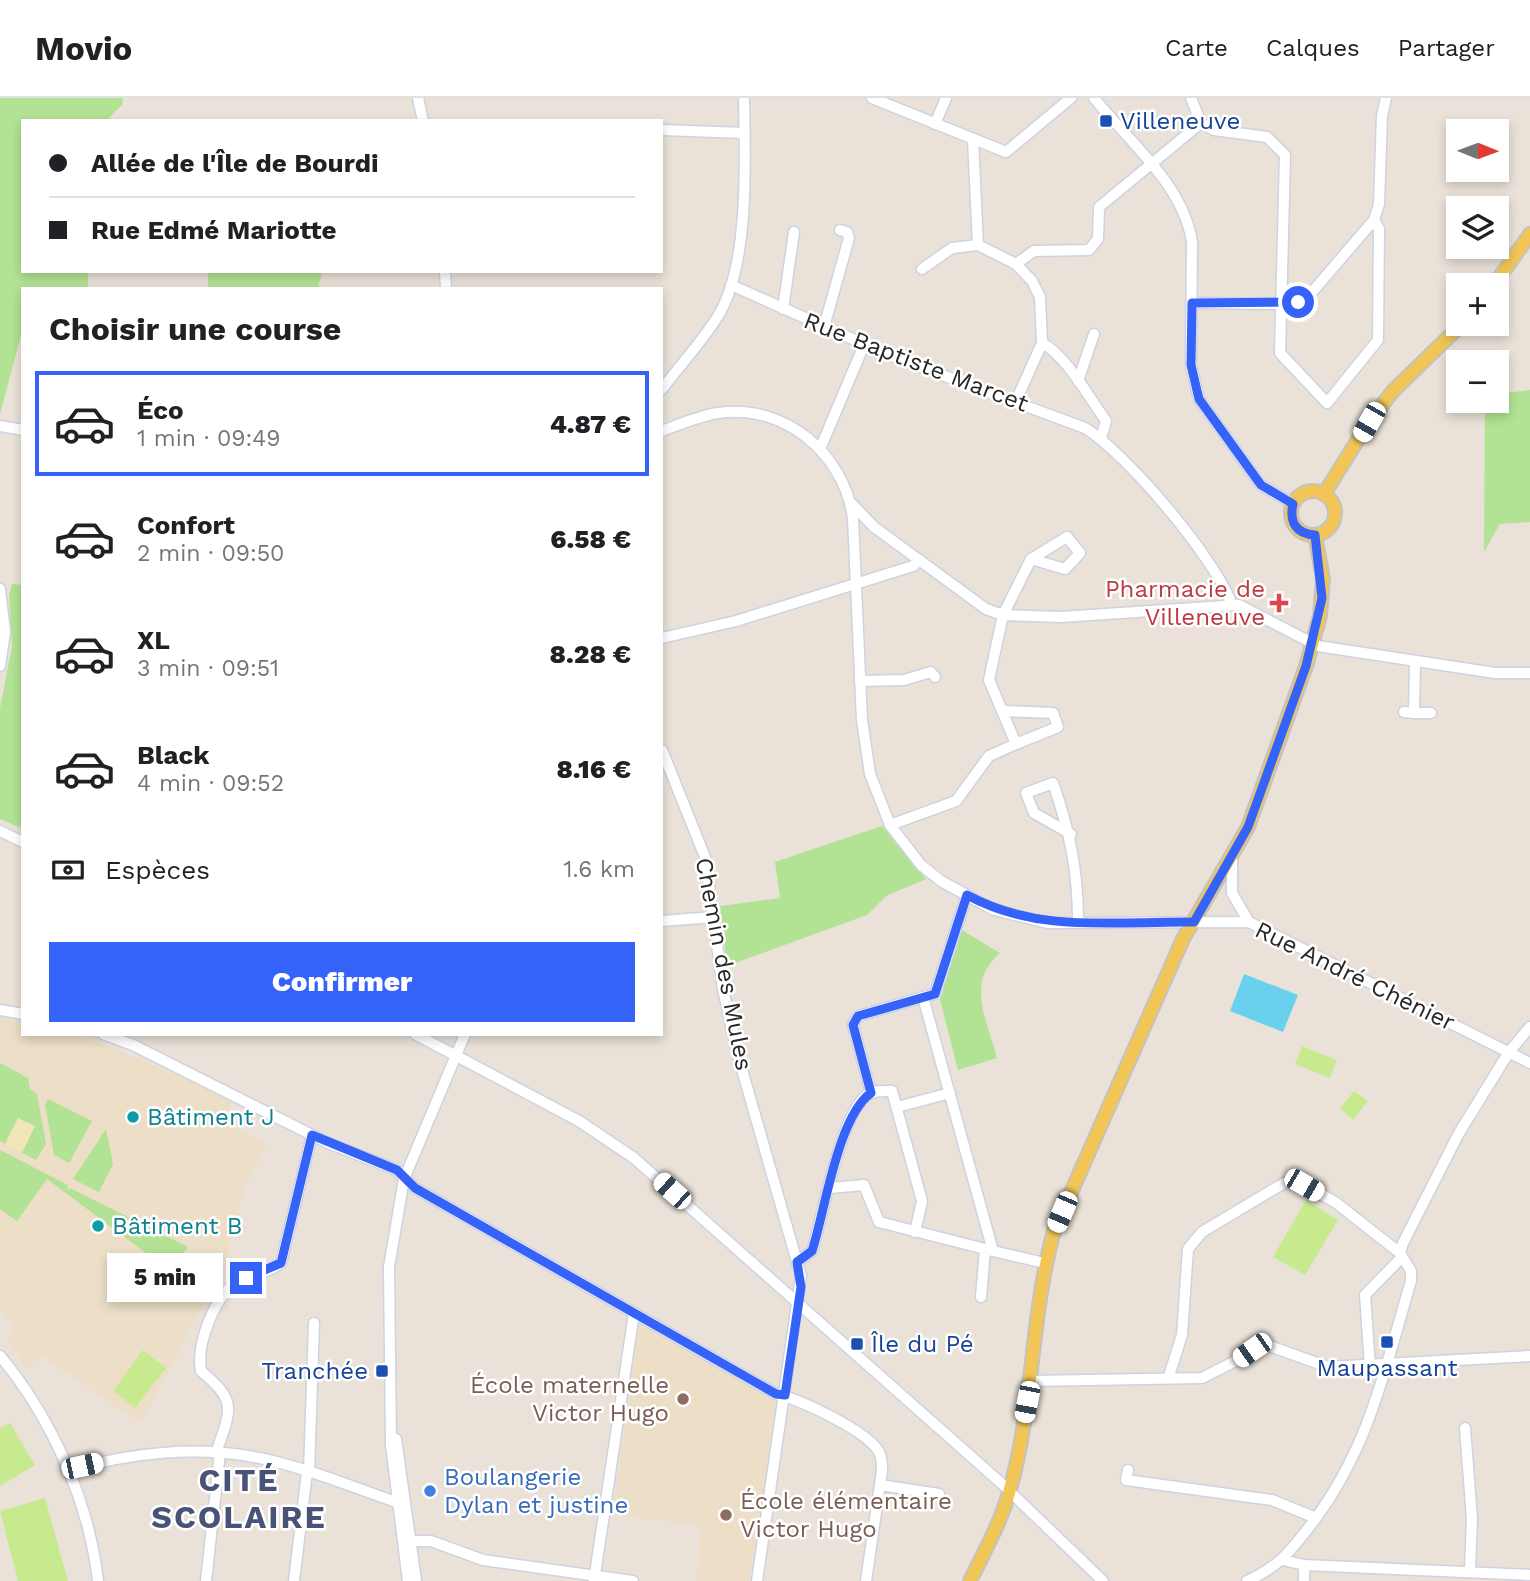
<!DOCTYPE html>
<html lang="fr">
<head>
<meta charset="utf-8">
<style>
  :root { --surface:#fff; --page:#f6f6f6; --text:#202124; --muted:#757577; --line:#e0e0e0; --accent:#3563fa }
  body { margin:0; font-family:"Work Sans",sans-serif; background:var(--page); color:var(--text); height:100vh; display:flex; flex-direction:column; font-size:26px; white-space:nowrap }
  * { box-sizing:border-box; margin:0 }
  p { font-size:23px; color:var(--muted) }
  .icon { flex:none; width:38px; height:38px; fill:none; stroke:currentColor; stroke-width:2; stroke-linecap:round; stroke-linejoin:round }
  .map { position:relative; flex:1; overflow:hidden }
  .side { position:absolute; left:21px; top:189px; width:642px; height:749px; display:flex; flex-direction:column; background:var(--surface); border-radius:0px; box-shadow:0 4px 10px #0003 }
  .side>* { flex:none }
  .hud { position:absolute; left:21px; top:21px; width:642px; height:154px; border-radius:0px; box-shadow:0 4px 10px #0003; display:grid; align-content:center; height:154px; padding:0 28px; background:var(--surface) }
  .needle { width:46px; rotate:91deg }
  .fabs { position:absolute; left:1446px; top:21px; display:grid; gap:14px }
  .fabs a { display:grid; place-items:center; width:63px; height:63px; border-radius:0px; background:var(--surface); box-shadow:0 4px 10px #0003; font-size:35px }
  .end { position:absolute; width:32px; height:32px; margin:-16px; border:9px solid #3563fa; background:#fff; box-shadow:0 0 0 4px #fff }
  .from { border-radius:50% }
  .bubble { position:absolute; height:49px; border-radius:0px; background:var(--surface); box-shadow:0 4px 10px #0003; font-size:23px; font-weight:800; line-height:49px; text-align:center }
  .car { position:absolute; width:21px; height:42px; margin:-21px -10px; border-radius:9px; box-shadow:0 0 5px 2px #0007; background:linear-gradient(#fff 24%,#345 0 40%,#fff 0 76%,#345 0 86%,#fff 0) }
  .hud b { display:flex; align-items:center; gap:24px; height:66px; font-size:26px }
  .hud b+b { border-top:2px solid var(--line) }
  .hud i { width:18px; height:18px; background:var(--text) }
  ul { padding:0; list-style:none }
  li { display:flex; align-items:center; gap:21px; height:105px; margin:0 14px 10px; padding:0 14px; border:4px solid transparent; border-radius:0px }
  li div { flex:1 }
  li b { display:block; font-size:26px }
  li em { font-style:normal; font-weight:800 }
  li.on { border-color:var(--accent) }
  li>.icon { width:63px; height:63px; stroke-width:1.5 }
  h2 { padding:0 28px; font-size:32px; line-height:84px }
  .pay { display:flex; align-items:center; gap:18px; height:77px; padding:0 28px; font-size:26px }
  .pay p { margin-inline-start:auto }
  .button { display:flex; gap:14px; margin-top:auto; padding:14px 28px }
  .button a { flex:1; height:80px; border-radius:0px; background:var(--accent); color:#fff; font-size:28px; font-weight:800; line-height:80px; text-align:center }
  header { display:flex; align-items:center; gap:42px; box-sizing:border-box; height:98px; padding:0 35px; background:var(--surface); border-bottom:2px solid var(--line) }
  header strong { font-size:33px }
  nav { display:flex; gap:38px; margin-inline-start:auto; font-size:24px }
  .map>svg:first-child { display:block }
  .education { fill:#eddfc7 }
  .green { fill:#b2e293 }
  .sand { fill:#f1e6ba }
  .pitch { fill:#c7ea8f }
  .water { fill:#69d1ee }
  .lines { fill:none; stroke-linecap:round; stroke-linejoin:round }
  .minor-casing { stroke:#ced2e1; stroke-width:13 }
  .major-casing { stroke:#c3c3c3; stroke-width:16 }
  .minor { stroke:#fff; stroke-width:10 }
  .major { stroke:#f1c657; stroke-width:12 }
  .route { stroke:#3563fa; stroke-width:9 }
  .transit-dot { fill:#1a4fb4; stroke:#fff; stroke-width:2.5 }
  .health-dot { fill:#e0444e; stroke:#fff; stroke-width:2.5 }
  .culture-dot { fill:#0f9aa8; stroke:#fff; stroke-width:2.5 }
  .education-dot { fill:#8d6e63; stroke:#fff; stroke-width:2.5 }
  .shop-dot { fill:#3f7fe0; stroke:#fff; stroke-width:2.5 }
  .labels { text-anchor:middle; stroke-width:5; stroke-linejoin:round; paint-order:stroke }
  .transit-label { font-size:24px; fill:#164399; stroke:#fff; text-anchor:start }
  .street-label { font-size:24px; fill:#272727; stroke:#fff }
  .health-label { font-size:24px; fill:#be3a42; stroke:#fff; text-anchor:end }
  .culture-label { font-size:24px; fill:#0d838f; stroke:#fff; text-anchor:start }
  .education-label { font-size:24px; fill:#785e54; stroke:#fff; text-anchor:end }
  .shop-label { font-size:24px; fill:#366cbe; stroke:#fff; text-anchor:start }
  .district-label { font-size:32px; font-weight:bold; letter-spacing:2px; fill:#485377; stroke:#fff }
</style>
</head>
<body>
<header>
<strong>Movio</strong>
<nav><a>Carte</a><a>Calques</a><a>Partager</a></nav>
</header>
<div class="map">
<svg width="1530" height="1483" viewBox="0 0 1530 1483">
  <rect width="100%" height="100%" fill="#eae2d8"/>
  <!-- education -->
  <g class="education">
    <path d="M0,919L23,924V936H69L105,947L196,985L232,1004L222,1023L267,1047L244,1090L226,1163L141,1326L42,1258L29,1272L8,1243L12,1228L0,1210Z"/>
    <path d="M645,1228L778,1304L749,1483H697L700,1427L613,1417L638,1231Z"/>
  </g>
  <!-- green -->
  <g class="green">
    <path d="M0,0H123L122,7L106,23H23V173H88V191H23V230L0,316Z"/>
    <path d="M208,173H322L318,191H208Z"/>
    <path d="M1530,292V424L1500,426L1484,454L1485,303H1496V296Z"/>
    <path d="M23,483V731L0,721V610L12,548L9,497L12,486L22,487Z"/>
    <path d="M882,728L926,781L886,798L867,817L727,868L720,808L780,800L775,764Z"/>
    <path d="M962,832L1000,855C965,885 987,921 997,960L958,972L940,902Z"/>
    <path d="M0,965L28,980L30,991L37,996L46,1046L36,1062L0,1043Z"/>
    <path d="M48,1001L92,1023L69,1065L54,1057L45,1007Z"/>
    <path d="M106,1031L113,1066L99,1094L73,1081Z"/>
    <path d="M0,1052L68,1087L67,1093L70,1090L188,1149L170,1173L47,1081L17,1123L0,1111Z"/>
  </g>
  <!-- sand -->
  <path class="sand" d="M18,1020L35,1028L22,1055L5,1046Z"/>
  <!-- pitch -->
  <g class="pitch">
    <path d="M1302,948L1337,962L1330,980L1295,966Z"/>
    <path d="M1354,993L1368,1003L1353,1022L1340,1010Z"/>
    <path d="M1306,1102L1338,1122L1305,1177L1273,1159Z"/>
    <path d="M143,1252L166,1270L135,1310L113,1293Z"/>
    <path d="M10,1325L35,1367L0,1388V1330Z"/>
    <path d="M45,1400L68,1483H18L0,1413Z"/>
  </g>
  <!-- water -->
  <path class="water" d="M1244,876L1298,897L1283,934L1230,913Z"/>
  <g class="lines">
    <!-- minor casing -->
    <g class="minor-casing">
      <g id="minor">
        <path d="M418,0L423,23"/>
        <path d="M872,0L1006,54L1071,0"/>
        <path d="M1094,0C1129,44 1183,86 1192,144L1191,267L1199,301L1261,387L1293,406"/>
        <path d="M1191,0L1201,25"/>
        <path d="M935,26L946,0"/>
        <path d="M662,32L744,35"/>
        <path d="M973,41L978,147"/>
        <path d="M1016,166L1034,153L1089,152L1098,141L1099,109L1201,25L1214,32L1267,39L1285,57L1280,255L1327,305L1378,242L1379,131L1374,122"/>
        <path d="M922,171L952,150L978,147L1016,166L1032,183L1040,199L1042,245L1016,303"/>
        <path d="M445,173L446,191"/>
        <path d="M731,187L891,258L1085,330C1127,356 1215,460 1232,507"/>
        <path d="M1192,205L1280,206L1298,204L1313,193L1374,122L1379,106L1382,18L1386,0"/>
        <path d="M783,211L794,134"/>
        <path d="M824,229L849,140L847,134L840,132"/>
        <path d="M1042,245C1066,257 1090,301 1106,323L1101,340"/>
        <path d="M1078,283L1094,236"/>
        <path d="M662,291C680,267 702,244 718,218C750,166 745,60 744,0"/>
        <path d="M0,328L23,332"/>
        <path d="M662,333C680,326 699,318 718,315C785,305 844,356 853,420L862,622L870,676L890,727L921,767L941,783L994,812L1047,825L1249,824L1530,965"/>
        <path d="M820,351L864,247"/>
        <path d="M851,405L874,429L986,511L1003,517L1061,519L1239,507L1318,548L1495,575H1530"/>
        <path d="M0,491L5,534L0,568"/>
        <path d="M662,540L736,523L913,468L920,462"/>
        <path d="M860,583L904,582L931,574L935,579"/>
        <path d="M1002,613L1053,615L1058,629L1016,646"/>
        <path d="M1404,614L1414,615L1415,564"/>
        <path d="M1414,615H1431"/>
        <path d="M662,652L705,759L723,891L737,954L801,1178L757,1483"/>
        <path d="M890,727L956,703L989,658L1016,646L989,582L1003,517L1031,461L1067,439L1080,455L1065,471L1031,461"/>
        <path d="M0,733L23,744"/>
        <path d="M1071,736L1034,715L1026,695L1053,685C1070,734 1078,773 1078,824"/>
        <path d="M1232,760V795L1249,824"/>
        <path d="M662,823L714,819"/>
        <path d="M923,899L935,896L967,797"/>
        <path d="M0,912L23,916"/>
        <path d="M103,936L133,947L328,1045L397,1072L415,1090L776,1296C798,1300 872,1335 880,1356C882,1361 882,1368 882,1373L866,1483"/>
        <path d="M415,936L579,1023L634,1060L1001,1385L1103,1483"/>
        <path d="M871,995L853,927L858,918L923,899L993,1153L1045,1165"/>
        <path d="M897,1009L950,995"/>
        <path d="M830,1090L864,1087L879,1124L993,1153"/>
        <path d="M797,1164L812,1153C823,1118 840,1019 866,998C873,992 883,993 892,993L922,1103L915,1134"/>
        <path d="M981,1199L985,1152"/>
        <path d="M0,1258C51,1319 89,1403 98,1483"/>
        <path d="M1370,1269L1365,1197L1402,1159"/>
        <path d="M1169,1278L1182,1237L1188,1151L1202,1134L1284,1085L1295,1082L1335,1104L1400,1155"/>
        <path d="M1031,1283L1202,1280L1267,1247L1328,1269L1530,1258"/>
        <path d="M1465,1330L1472,1421L1470,1472"/>
        <path d="M396,1341L416,1483"/>
        <path d="M216,1355C231,1311 238,1304 201,1273C196,1247 214,1199 236,1185C250,1176 268,1176 281,1165L312,1037"/>
        <path d="M1128,1372L1126,1382L1272,1402L1316,1420"/>
        <path d="M68,1373C131,1354 200,1347 264,1361C309,1371 353,1389 396,1404"/>
        <path d="M309,1375L314,1225"/>
        <path d="M880,1387L939,1396"/>
        <path d="M410,1443H431L483,1462L633,1483"/>
        <path d="M1283,1462L1304,1467L1530,1477"/>
        <path d="M1304,1467V1483"/>
        <path d="M206,1483L220,1355"/>
        <path d="M294,1483L307,1374"/>
        <path d="M408,1483L391,1347L389,1169L404,1081L465,936"/>
        <path d="M594,1483L634,1215"/>
        <path d="M1247,1483C1278,1469 1289,1455 1310,1428C1369,1351 1384,1274 1411,1183V1173L1400,1155L1403,1145L1459,1035L1509,954L1530,929"/>
      </g>
    </g>
    <!-- major casing -->
    <g class="major-casing">
      <g id="major">
        <path d="M1494,187L1530,136"/>
        <circle cx="1313" cy="415" r="22"/>
        <path d="M1324,396L1369,324L1393,293L1462,226"/>
        <path d="M970,1483C984,1454 1000,1426 1009,1395C1034,1310 1030,1219 1054,1133L1183,841L1248,729L1306,568L1320,518L1323,481L1315,437"/>
      </g>
    </g>
    <!-- minor -->
    <use href="#minor" class="minor"/>
    <!-- major -->
    <use href="#major" class="major"/>
  </g>
  <g class="lines">
    <!-- route -->
    <path class="route" d="M246,1180L281,1165L312,1037L397,1072L415,1090L776,1296L785,1297L801,1189L797,1164L812,1153C825,1113 838,1018 871,995L853,927L858,918L935,896L967,797C1039,836 1115,823 1194,824L1248,729L1306,568L1322,500L1315,437C1296,436 1289,424 1293,406L1261,387L1199,301L1191,267L1192,205L1298,204"/>
  </g>
  <!-- markers -->
  <g class="transit-dot">
    <rect x="1099" y="16" width="14" height="14" rx="3.5"/>
    <rect x="1380" y="1237" width="14" height="14" rx="3.5"/>
    <rect x="850" y="1239" width="14" height="14" rx="3.5"/>
    <rect x="375" y="1266" width="14" height="14" rx="3.5"/>
  </g>
  <path class="health-dot" d="M1275.5 494.5h7v7h7v7h-7v7h-7v-7h-7v-7h7z"/>
  <g class="culture-dot">
    <circle cx="133" cy="1019" r="7"/>
    <circle cx="98" cy="1128" r="7"/>
  </g>
  <g class="education-dot">
    <circle cx="683" cy="1301" r="7"/>
    <circle cx="726" cy="1417" r="7"/>
  </g>
  <circle class="shop-dot" cx="430" cy="1393" r="7"/>
  <g class="labels">
    <!-- transit labels -->
    <g class="transit-label">
      <text x="1120" y="31">Villeneuve</text>
      <text x="871" y="1254">Île du Pé</text>
      <text x="1387" y="1278" text-anchor="middle">Maupassant</text>
      <text x="368" y="1281" text-anchor="end">Tranchée</text>
    </g>
    <!-- street labels -->
    <g class="street-label">
      <text transform="translate(916 264) rotate(21)" y="8">Rue Baptiste Marcet</text>
      <text transform="translate(724 866) rotate(79)" y="8">Chemin des Mules</text>
      <text transform="translate(1355 878) rotate(26)" y="8">Rue André Chénier</text>
    </g>
    <!-- health labels -->
    <g class="health-label">
      <text x="1265" y="499">Pharmacie de<tspan x="1265" dy="28">Villeneuve</tspan></text>
    </g>
    <!-- culture labels -->
    <g class="culture-label">
      <text x="147" y="1027">Bâtiment J</text>
      <text x="112" y="1136">Bâtiment B</text>
    </g>
    <!-- education labels -->
    <g class="education-label">
      <text x="669" y="1295">École maternelle<tspan x="669" dy="28">Victor Hugo</tspan></text>
      <text x="740" y="1411" text-anchor="start">École élémentaire<tspan x="740" dy="28">Victor Hugo</tspan></text>
    </g>
    <!-- shop labels -->
    <g class="shop-label">
      <text x="444" y="1387">Boulangerie<tspan x="444" dy="28">Dylan et justine</tspan></text>
    </g>
    <!-- district labels -->
    <g class="district-label">
      <text x="239" y="1393">CITÉ<tspan x="239" dy="37">SCOLAIRE</tspan></text>
    </g>
  </g>
</svg>
<div class="fabs">
<a><svg class="needle" viewBox="-14 -14 28 28"><path d="M0-13l5 13h-10z" fill="#e53935"/><path d="M0 13l5-13h-10z" fill="#757577"/></svg></a>
<a><svg class="icon" aria-label="layers" viewBox="0 0 24 24"><path d="M12 4l9 5-9 5-9-5zM3 14l9 5 9-5"/></svg></a>
<a>+</a>
<a>−</a>
</div>
<i class="end from" style="left:1298px;top:204px"></i>
<i class="end" style="left:246px;top:1180px"></i>
<div class="bubble" style="left:107px;top:1155px;width:116px">5 min</div>
<i class="car" style="left:1369px;top:324px;rotate:210deg"></i>
<i class="car" style="left:1304px;top:1087px;rotate:120deg"></i>
<i class="car" style="left:672px;top:1093px;rotate:312deg"></i>
<i class="car" style="left:1062px;top:1114px;rotate:203deg"></i>
<i class="car" style="left:1252px;top:1252px;rotate:235deg"></i>
<i class="car" style="left:1027px;top:1304px;rotate:191deg"></i>
<i class="car" style="left:82px;top:1368px;rotate:78deg"></i>
<div class="hud">
<b><i class="from"></i>Allée de l'Île de Bourdi</b>
<b><i></i>Rue Edmé Mariotte</b>
</div>
<section class="side">
<h2>Choisir une course</h2>
<ul>
<li class="on"><svg class="icon" aria-label="car" viewBox="0 0 24 24"><path d="M5 17H2v-5l4-1 3-4h7l3 4 3 1v5h-3M9 17h6M6 11h13"/><circle cx="7" cy="17" r="2"/><circle cx="17" cy="17" r="2"/></svg><div><b>Éco</b><p>1 min · 09:49</p></div><em>4.87 €</em></li>
<li><svg class="icon" aria-label="car" viewBox="0 0 24 24"><path d="M5 17H2v-5l4-1 3-4h7l3 4 3 1v5h-3M9 17h6M6 11h13"/><circle cx="7" cy="17" r="2"/><circle cx="17" cy="17" r="2"/></svg><div><b>Confort</b><p>2 min · 09:50</p></div><em>6.58 €</em></li>
<li><svg class="icon" aria-label="car" viewBox="0 0 24 24"><path d="M5 17H2v-5l4-1 3-4h7l3 4 3 1v5h-3M9 17h6M6 11h13"/><circle cx="7" cy="17" r="2"/><circle cx="17" cy="17" r="2"/></svg><div><b>XL</b><p>3 min · 09:51</p></div><em>8.28 €</em></li>
<li><svg class="icon" aria-label="car" viewBox="0 0 24 24"><path d="M5 17H2v-5l4-1 3-4h7l3 4 3 1v5h-3M9 17h6M6 11h13"/><circle cx="7" cy="17" r="2"/><circle cx="17" cy="17" r="2"/></svg><div><b>Black</b><p>4 min · 09:52</p></div><em>8.16 €</em></li>
</ul>
<div class="pay"><svg class="icon" aria-label="cash" viewBox="0 0 24 24"><path d="M3 7h18v10H3z"/><circle cx="12" cy="12" r="2"/></svg>Espèces<p>1.6 km</p></div>
<div class="button"><a>Confirmer</a></div>
</section>
</div>
</body>
</html>
